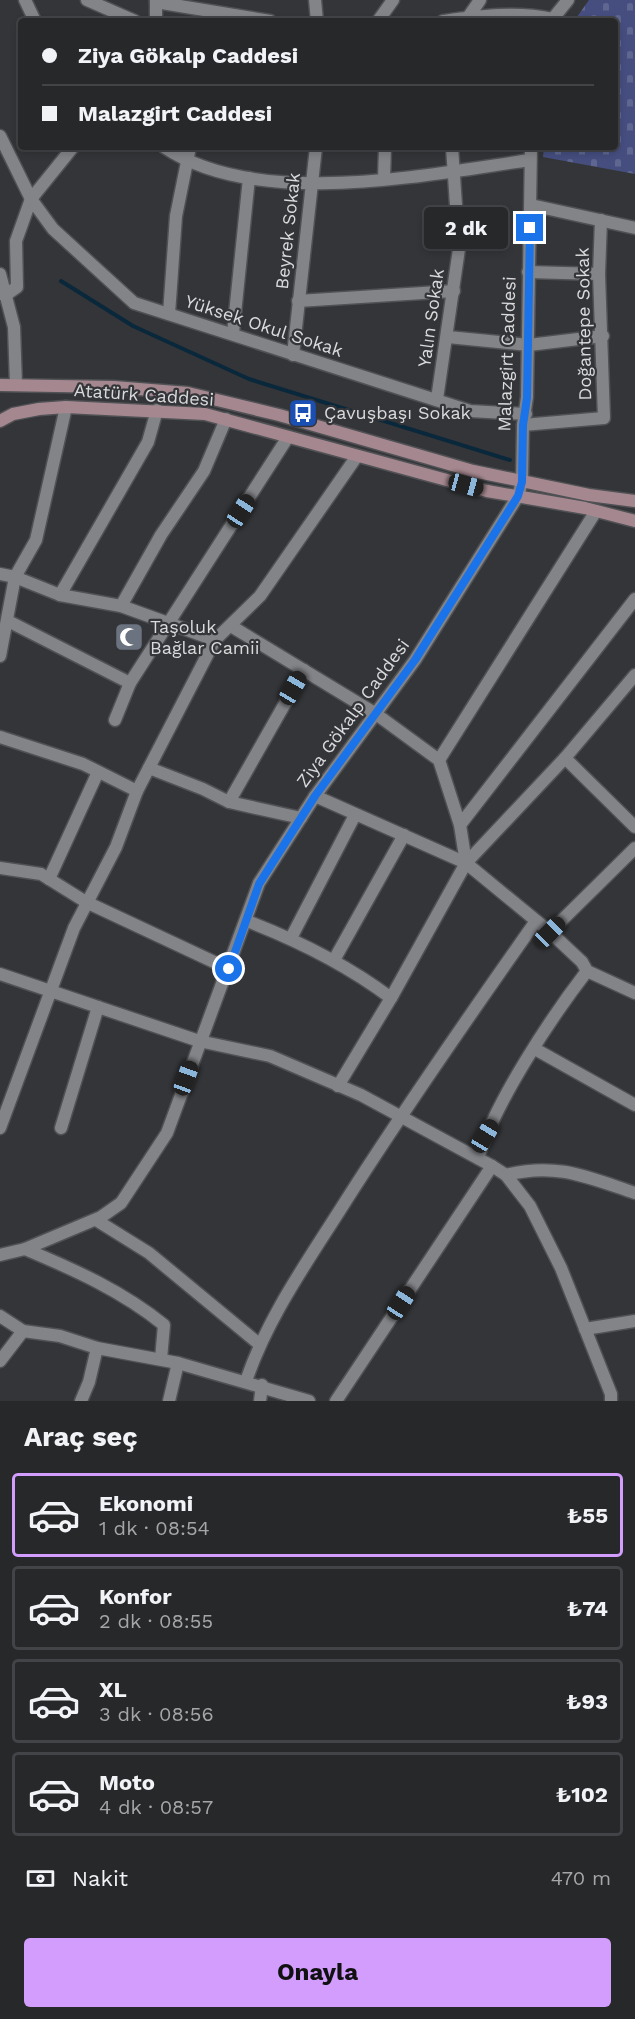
<!DOCTYPE html>
<html lang="tr">
<head>
<meta charset="utf-8">
<style>
  :root { --surface:#27282a; --page:#2f3032; --text:#f1f3f6; --muted:#a4a6a8; --line:#434447; --accent:#d29dfd }
  body { margin:0; font-family:"Work Sans",sans-serif; background:var(--page); color:var(--text); height:100vh; display:flex; flex-direction:column; font-size:22px; white-space:nowrap }
  * { box-sizing:border-box; margin:0 }
  p { font-size:20px; color:var(--muted) }
  .icon { flex:none; width:33px; height:33px; fill:none; stroke:currentColor; stroke-width:2; stroke-linecap:round; stroke-linejoin:round }
  .map { position:relative; height:1401px; overflow:hidden }
  .panel { display:flex; flex-direction:column; background:var(--surface); flex:1 }
  .panel>* { flex:none }
  .guide { position:absolute; left:18px; top:18px; width:600px; height:132px; border-radius:6px; box-shadow:0 3px 9px #0003,0 0 0 2px var(--line); display:grid; align-content:center; height:132px; padding:0 24px; background:var(--surface) }
  .end { position:absolute; width:27px; height:27px; margin:-14px; border:8px solid #1a73e8; background:#fff; box-shadow:0 0 0 3px #fff }
  .from { border-radius:50% }
  .bubble { position:absolute; height:42px; border-radius:6px; background:var(--surface); box-shadow:0 3px 9px #0003,0 0 0 2px var(--line); font-size:20px; font-weight:700; line-height:42px; text-align:center }
  .car { position:absolute; width:18px; height:36px; margin:-18px -9px; border-radius:8px; box-shadow:0 0 4px 2px #0007; background:linear-gradient(#222 24%,#8ab4d8 0 40%,#222 0 76%,#8ab4d8 0 86%,#222 0) }
  .guide b { display:flex; align-items:center; gap:21px; height:57px; font-size:22px }
  .guide b+b { border-top:2px solid var(--line) }
  .guide i { width:15px; height:15px; background:var(--text) }
  ul { padding:0; list-style:none }
  li { display:flex; align-items:center; gap:18px; height:84px; margin:0 12px 9px; padding:0 12px; border:3px solid var(--line); border-radius:6px }
  li div { flex:1 }
  li b { display:block; font-size:22px }
  li em { font-style:normal; font-weight:700 }
  li.selected { border-color:var(--accent) }
  li>.icon { width:54px; height:54px; stroke-width:1.5 }
  h2 { padding:0 24px; font-size:27px; line-height:72px }
  .pay { display:flex; align-items:center; gap:15px; height:66px; padding:0 24px; font-size:22px }
  .pay p { margin-inline-start:auto }
  .primary-button { display:flex; gap:12px; margin-top:auto; padding:12px 24px }
  .primary-button a { flex:1; height:69px; border-radius:6px; background:var(--accent); color:#111; font-size:24px; font-weight:700; line-height:69px; text-align:center }
  .map>svg:first-child { display:block }
  .cemetery { fill:url(#cemetery-stones) }
  .lines { fill:none; stroke-linecap:round; stroke-linejoin:round }
  .stream { stroke:#0a283b; stroke-width:4 }
  .minor-casing { stroke:#505154; stroke-width:15 }
  .secondary-casing { stroke:#505154; stroke-width:15 }
  .minor { stroke:#838488; stroke-width:12 }
  .secondary { stroke:#a5888f; stroke-width:12 }
  .route { stroke:#1a73e8; stroke-width:8 }
  .labels { text-anchor:middle; stroke-width:4.5; stroke-linejoin:round; paint-order:stroke }
  .street-label { font-size:18px; fill:#d9dadc; stroke:#343538 }
  .poi-label { font-size:18px; fill:#d9dadc; stroke:#343538; text-anchor:start }
</style>
</head>
<body>
<div class="map">
<svg width="635" height="1401" viewBox="0 0 635 1401">
  <defs>
    <pattern id="cemetery-stones" width="16" height="16" patternUnits="userSpaceOnUse" patternTransform="scale(1.5)"><rect width="16" height="16" fill="#454e7f"/><path d="M2 7V4a2 2 0 0 1 4 0v3zM10 15v-3a2 2 0 0 1 4 0v3z" fill="#5f6791"/></pattern>
  </defs>
  <rect width="100%" height="100%" fill="#343538"/>
  <!-- cemetery -->
  <path class="cemetery" d="M589,0H635V174L543,157L544,147H615V21H574Z"/>
  <g class="lines">
    <!-- stream -->
    <path class="stream" d="M61,281L133,326L249,379L510,460"/>
    <!-- minor casing -->
    <g class="minor-casing">
      <g id="minor">
        <path d="M25,0L35,21"/>
        <path d="M87,0L135,21"/>
        <path d="M156,0V21"/>
        <path d="M315,0L317,21"/>
        <path d="M156,2L270,21"/>
        <path d="M469,16L480,0"/>
        <path d="M378,21L393,0"/>
        <path d="M443,21C480,16 516,11 553,19"/>
        <path d="M551,21L568,0"/>
        <path d="M0,136L31,199L53,229L134,303L470,411L526,414"/>
        <path d="M164,147C257,210 425,175 530,160"/>
        <path d="M384,178L385,147"/>
        <path d="M531,205L635,228"/>
        <path d="M528,272L599,274"/>
        <path d="M0,274L14,327L16,385"/>
        <path d="M0,294H7L17,287L16,241L31,199L73,147"/>
        <path d="M298,301L454,291"/>
        <path d="M169,314L176,216L190,147"/>
        <path d="M233,333L249,178"/>
        <path d="M448,337L529,345L603,336"/>
        <path d="M293,355L316,147"/>
        <path d="M437,399L459,249L452,147"/>
        <path d="M523,425L604,418L599,274L601,220"/>
        <path d="M0,574L15,577L60,595L121,606L215,640"/>
        <path d="M60,595L148,442L157,410"/>
        <path d="M121,606L161,535L204,471L226,419"/>
        <path d="M8,621L130,683"/>
        <path d="M231,626L376,714L439,760L460,825L466,863"/>
        <path d="M0,656L15,577L36,540L66,407"/>
        <path d="M115,720L130,683L288,437"/>
        <path d="M0,737L83,764L137,791"/>
        <path d="M565,758L635,827"/>
        <path d="M439,760L596,511"/>
        <path d="M149,768L203,789L229,802L301,818"/>
        <path d="M315,796L466,863L550,932L582,962L587,971L635,993"/>
        <path d="M229,802L304,670"/>
        <path d="M460,825L635,599"/>
        <path d="M0,868L41,874L86,902L229,969"/>
        <path d="M49,879L98,772"/>
        <path d="M247,921C299,941 347,965 391,998"/>
        <path d="M550,932L635,848"/>
        <path d="M291,938L355,815"/>
        <path d="M334,960L404,835"/>
        <path d="M0,974L199,1041L270,1056L361,1095L492,1166L506,1175L530,1206L561,1268L611,1394V1401"/>
        <path d="M535,1049L635,1105"/>
        <path d="M338,1086L391,998L466,863L565,758L635,675"/>
        <path d="M0,1128L74,928L116,847L137,791L215,640L260,596L357,456"/>
        <path d="M61,1128L98,1007"/>
        <path d="M478,1158C496,1101 550,1019 587,971"/>
        <path d="M506,1175C556,1162 587,1177 635,1193"/>
        <path d="M96,1220L149,1253L259,1344"/>
        <path d="M25,1249C75,1270 122,1291 164,1325L161,1359"/>
        <path d="M0,1255L25,1249L101,1217L121,1203L167,1133L259,883L315,796L415,660L518,496L522,482L523,425L527,397L531,147"/>
        <path d="M0,1316L23,1331L60,1336L97,1348L178,1363L309,1401"/>
        <path d="M585,1329L635,1321"/>
        <path d="M0,1361L23,1331"/>
        <path d="M246,1381C267,1319 305,1265 340,1210C402,1112 469,1016 536,921"/>
        <path d="M81,1401L89,1382L97,1348"/>
        <path d="M169,1401L178,1363"/>
        <path d="M260,1401L262,1385"/>
        <path d="M336,1401L492,1166"/>
      </g>
    </g>
    <!-- secondary casing -->
    <g class="secondary-casing">
      <g id="secondary">
        <path d="M0,385L114,387L188,393L279,415L473,471L589,495L635,501"/>
        <path d="M0,421L13,414L39,409L66,407L205,414L487,491L585,508L635,521"/>
      </g>
    </g>
    <!-- minor -->
    <use href="#minor" class="minor"/>
    <!-- secondary -->
    <use href="#secondary" class="secondary"/>
  </g>
  <g class="lines">
    <!-- route -->
    <path class="route" d="M229,969L259,884L315,796L415,660L518,496L522,482L523,425L527,398L530,228"/>
  </g>
  <!-- icons -->
  <defs>
    <g id="bus-square" transform="scale(1.5)"><rect x="-9" y="-9" width="18" height="18" rx="4" fill="#1a4fb4" stroke="#343538"/><path d="M-5-6H5V4H4V6H2V4H-2V6H-4V4H-5ZM-3.5-4V0h7V-4ZM-3.5 1.2v1.5H-2V1.2ZM2 1.2v1.5H3.5V1.2Z" fill="#fff"/></g>
    <g id="mosque-square" transform="scale(1.5)"><rect x="-9" y="-9" width="18" height="18" rx="4" fill="#6b7280" stroke="#343538"/><path d="M3.5-4.9A6 6 0 1 0 3.5 4.9A5 5 0 1 1 3.5-4.9Z" fill="#fff"/></g>
  </defs>
  <g fill-rule="evenodd">
    <use href="#bus-square" x="303" y="413"/>
    <use href="#mosque-square" x="129" y="637"/>
  </g>
  <g class="labels">
    <!-- street labels -->
    <g class="street-label">
      <text transform="translate(288 231) rotate(-84)" y="6">Beyrek Sokak</text>
      <text transform="translate(431 318) rotate(-82)" y="6">Yalın Sokak</text>
      <text transform="translate(584 324) rotate(-91)" y="6">Doğantepe Sokak</text>
      <text transform="translate(264 326) rotate(18)" y="6">Yüksek Okul Sokak</text>
      <text transform="translate(507 354) rotate(-88)" y="6">Malazgirt Caddesi</text>
      <text transform="translate(144 395) rotate(4)" y="6">Atatürk Caddesi</text>
      <text transform="translate(353 713) rotate(-54)" y="6">Ziya Gökalp Caddesi</text>
    </g>
    <!-- poi labels -->
    <g class="poi-label">
      <text x="324" y="419">Çavuşbaşı Sokak</text>
      <text x="150" y="633">Taşoluk<tspan x="150" dy="21">Bağlar Camii</tspan></text>
    </g>
  </g>
</svg>
<i class="end from" style="left:229px;top:969px"></i>
<i class="end" style="left:530px;top:228px"></i>
<div class="bubble" style="left:424px;top:207px;width:84px">2 dk</div>
<i class="car" style="left:466px;top:485px;rotate:105deg"></i>
<i class="car" style="left:241px;top:511px;rotate:33deg"></i>
<i class="car" style="left:293px;top:688px;rotate:30deg"></i>
<i class="car" style="left:550px;top:932px;rotate:45deg"></i>
<i class="car" style="left:186px;top:1078px;rotate:20deg"></i>
<i class="car" style="left:485px;top:1136px;rotate:31deg"></i>
<i class="car" style="left:401px;top:1303px;rotate:33deg"></i>
<div class="guide">
<b><i class="from"></i>Ziya Gökalp Caddesi</b>
<b><i></i>Malazgirt Caddesi</b>
</div>
</div>
<section class="panel">
<h2>Araç seç</h2>
<ul>
<li class="selected"><svg class="icon" aria-label="car" viewBox="0 0 24 24"><path d="M5 17H2v-5l4-1 3-4h7l3 4 3 1v5h-3M9 17h6M6 11h13"/><circle cx="7" cy="17" r="2"/><circle cx="17" cy="17" r="2"/></svg><div><b>Ekonomi</b><p>1 dk · 08:54</p></div><em>₺55</em></li>
<li><svg class="icon" aria-label="car" viewBox="0 0 24 24"><path d="M5 17H2v-5l4-1 3-4h7l3 4 3 1v5h-3M9 17h6M6 11h13"/><circle cx="7" cy="17" r="2"/><circle cx="17" cy="17" r="2"/></svg><div><b>Konfor</b><p>2 dk · 08:55</p></div><em>₺74</em></li>
<li><svg class="icon" aria-label="car" viewBox="0 0 24 24"><path d="M5 17H2v-5l4-1 3-4h7l3 4 3 1v5h-3M9 17h6M6 11h13"/><circle cx="7" cy="17" r="2"/><circle cx="17" cy="17" r="2"/></svg><div><b>XL</b><p>3 dk · 08:56</p></div><em>₺93</em></li>
<li><svg class="icon" aria-label="car" viewBox="0 0 24 24"><path d="M5 17H2v-5l4-1 3-4h7l3 4 3 1v5h-3M9 17h6M6 11h13"/><circle cx="7" cy="17" r="2"/><circle cx="17" cy="17" r="2"/></svg><div><b>Moto</b><p>4 dk · 08:57</p></div><em>₺102</em></li>
</ul>
<div class="pay"><svg class="icon" aria-label="cash" viewBox="0 0 24 24"><path d="M3 7h18v10H3z"/><circle cx="12" cy="12" r="2"/></svg>Nakit<p>470 m</p></div>
<div class="primary-button"><a>Onayla</a></div>
</section>
</body>
</html>
